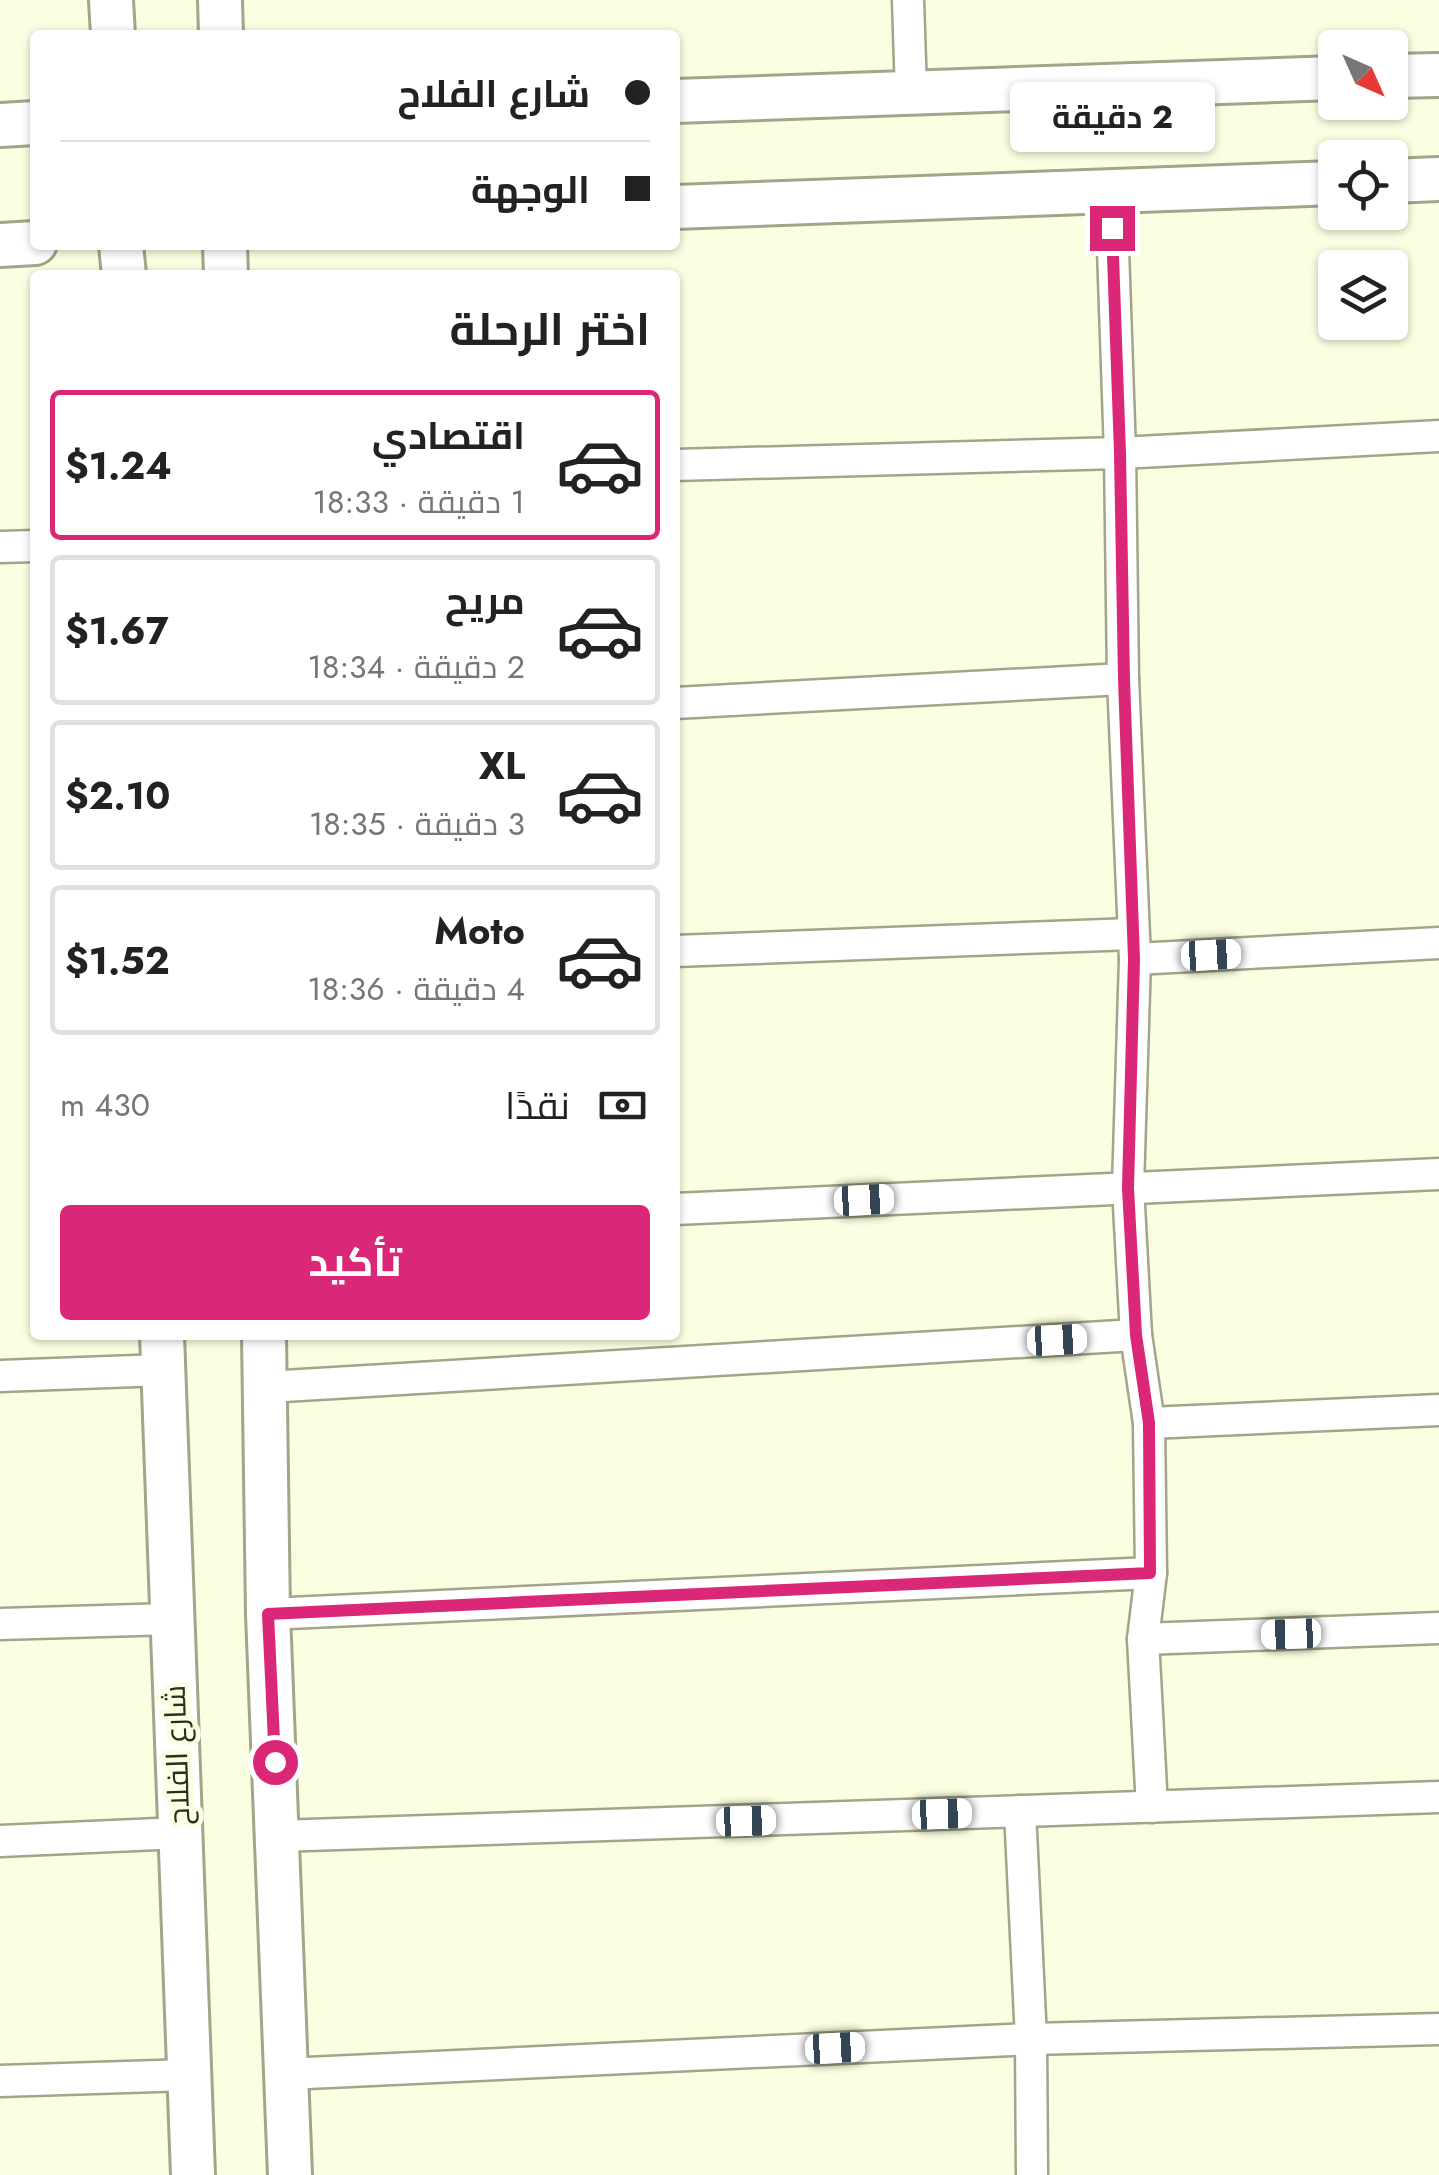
<!DOCTYPE html>
<html lang="ar">
<head>
<meta charset="utf-8">
<style>
  :root { --surface:#fff; --page:#f6f6f6; --text:#222; --muted:#767676; --line:#e0e0e0; --accent:#db2777 }
  body { margin:0; font-family:Jost,Cairo,sans-serif; background:var(--page); color:var(--text); direction:rtl; height:100vh; display:flex; flex-direction:column; font-size:38px; white-space:nowrap }
  * { box-sizing:border-box; margin:0 }
  p { font-size:32px; color:var(--muted) }
  .icon { flex:none; width:55px; height:55px; fill:none; stroke:currentColor; stroke-width:2; stroke-linecap:round; stroke-linejoin:round }
  .map { position:relative; flex:1; overflow:hidden; direction:ltr }
  .panel { position:absolute; left:30px; top:270px; width:650px; height:1070px; display:flex; flex-direction:column; background:var(--surface); border-radius:10px; box-shadow:0 2px 8px #0004; direction:rtl }
  .panel>* { flex:none }
  .top-card { position:absolute; left:30px; top:30px; width:650px; height:220px; border-radius:10px; box-shadow:0 2px 8px #0004; direction:rtl; display:grid; align-content:center; height:220px; padding:0 30px; background:var(--surface) }
  .needle { width:65px; rotate:135deg }
  .buttons { position:absolute; left:1318px; top:30px; display:grid; gap:20px }
  .buttons a { display:grid; place-items:center; width:90px; height:90px; border-radius:10px; background:var(--surface); box-shadow:0 2px 8px #0004; font-size:50px }
  .end { position:absolute; width:45px; height:45px; margin:-22px; border:12px solid #db2777; background:#fff; box-shadow:0 0 0 5px #fff }
  .from { border-radius:50% }
  .bubble { position:absolute; height:70px; border-radius:10px; background:var(--surface); box-shadow:0 2px 8px #0004; font-size:32px; font-weight:700; line-height:70px; text-align:center; direction:rtl }
  .car { position:absolute; width:30px; height:60px; margin:-30px -15px; border-radius:12px; box-shadow:0 0 8px 2px #0007; background:linear-gradient(#fff 24%,#345 0 40%,#fff 0 76%,#345 0 86%,#fff 0) }
  .top-card b { display:flex; align-items:center; gap:35px; height:95px; font-size:38px }
  .top-card b+b { border-top:2px solid var(--line) }
  .top-card i { width:25px; height:25px; background:var(--text) }
  ul { padding:0; list-style:none }
  li { display:flex; align-items:center; gap:30px; height:150px; margin:0 20px 15px; padding:0 10px; border:5px solid var(--line); border-radius:10px }
  li div { flex:1 }
  li b { display:block; font-size:38px }
  li em { font-style:normal; font-weight:700 }
  li.on { border-color:var(--accent) }
  li>.icon { width:90px; height:90px; stroke-width:1.5 }
  h2 { padding:0 30px; font-size:45px; line-height:120px }
  .pay { display:flex; align-items:center; gap:25px; height:110px; padding:0 30px; font-size:38px }
  .pay p { margin-inline-start:auto }
  .button { display:flex; gap:20px; margin-top:auto; padding:20px 30px }
  .button a { flex:1; height:115px; border-radius:10px; background:var(--accent); color:#fff; font-size:40px; font-weight:700; line-height:115px; text-align:center }
  .map>svg:first-child { display:block }
  .lines { fill:none; stroke-linecap:round; stroke-linejoin:round }
  .street-casing { stroke:#a2a589; stroke-width:35 }
  .secondary-casing { stroke:#a2a589; stroke-width:48 }
  .street { stroke:#fff; stroke-width:30 }
  .secondary { stroke:#fff; stroke-width:42 }
  .route { stroke:#db2777; stroke-width:12 }
  .labels { text-anchor:middle; stroke-width:10; stroke-linejoin:round; paint-order:stroke }
  .street-label { font-size:30px; fill:#2c2d22; stroke:#fbfee0 }
</style>
</head>
<body>
<div class="map">
<svg width="1439" height="2175" viewBox="0 0 1439 2175">
  <rect width="100%" height="100%" fill="#fbfee0"/>
  <g class="lines">
    <!-- street casing -->
    <g class="street-casing">
      <g id="street">
        <path d="M908,0L911,93"/>
        <path d="M1111,191L1120,453L1123,679L1135,959L1128,1187L1136,1335L1149,1423L1151,1573L1143,1639L1152,1807"/>
        <path d="M675,465L1120,453L1439,436"/>
        <path d="M0,547L35,546"/>
        <path d="M675,703L1123,679"/>
        <path d="M675,951L1133,934"/>
        <path d="M1135,959L1439,943"/>
        <path d="M675,1209L1439,1174"/>
        <path d="M0,1376L163,1370"/>
        <path d="M267,1387L1136,1335"/>
        <path d="M1149,1423L1439,1410"/>
        <path d="M268,1614L1151,1573"/>
        <path d="M0,1624L172,1619"/>
        <path d="M1143,1639L1439,1628"/>
        <path d="M1020,1811L1031,2039L1032,2175"/>
        <path d="M278,1836L1439,1797"/>
        <path d="M0,1841L180,1833"/>
        <path d="M286,2074L1031,2039L1439,2029"/>
        <path d="M0,2081L189,2075"/>
      </g>
    </g>
    <!-- secondary casing -->
    <g class="secondary-casing">
      <g id="secondary">
        <path d="M111,0L113,35"/>
        <path d="M220,0L221,35"/>
        <path d="M1390,76L1439,75"/>
        <path d="M675,101L1335,78"/>
        <path d="M0,125L35,123"/>
        <path d="M1390,181L1439,179"/>
        <path d="M675,207L1335,183"/>
        <path d="M0,245L35,243"/>
        <path d="M121,245L124,275"/>
        <path d="M225,245L226,275"/>
        <path d="M162,1335L193,2175"/>
        <path d="M264,1335L268,1614L290,2175"/>
      </g>
    </g>
    <!-- street -->
    <use href="#street" class="street"/>
    <!-- secondary -->
    <use href="#secondary" class="secondary"/>
  </g>
  <g class="lines">
    <!-- route -->
    <path class="route" d="M275,1762L268,1614L1150,1573L1149,1423L1136,1335L1128,1188L1134,959L1124,679L1120,453L1112,228"/>
  </g>
  <g class="labels">
    <!-- street labels -->
    <g class="street-label">
      <text transform="translate(177 1755) rotate(-92)" y="10">شارع الفلاح</text>
    </g>
  </g>
</svg>
<div class="buttons">
<a><svg class="needle" viewBox="-14 -14 28 28"><path d="M0-13l5 13h-10z" fill="#e53935"/><path d="M0 13l5-13h-10z" fill="#767676"/></svg></a>
<a><svg class="icon" aria-label="locate" viewBox="0 0 24 24"><circle cx="12" cy="12" r="6"/><path d="M12 2v4M12 18v4M2 12h4M18 12h4"/></svg></a>
<a><svg class="icon" aria-label="layers" viewBox="0 0 24 24"><path d="M12 4l9 5-9 5-9-5zM3 14l9 5 9-5"/></svg></a>
</div>
<i class="end from" style="left:275px;top:1762px"></i>
<i class="end" style="left:1112px;top:228px"></i>
<div class="bubble" style="left:1010px;top:82px;width:205px">2 دقيقة</div>
<i class="car" style="left:1211px;top:955px;rotate:87deg"></i>
<i class="car" style="left:864px;top:1200px;rotate:87deg"></i>
<i class="car" style="left:1057px;top:1340px;rotate:87deg"></i>
<i class="car" style="left:1291px;top:1634px;rotate:268deg"></i>
<i class="car" style="left:942px;top:1814px;rotate:88deg"></i>
<i class="car" style="left:746px;top:1821px;rotate:88deg"></i>
<i class="car" style="left:835px;top:2048px;rotate:87deg"></i>
<div class="top-card">
<b><i class="from"></i>شارع الفلاح</b>
<b><i></i>الوجهة</b>
</div>
<section class="panel">
<h2>اختر الرحلة</h2>
<ul>
<li class="on"><svg class="icon" aria-label="car" viewBox="0 0 24 24"><path d="M5 17H2v-5l4-1 3-4h7l3 4 3 1v5h-3M9 17h6M6 11h13"/><circle cx="7" cy="17" r="2"/><circle cx="17" cy="17" r="2"/></svg><div><b>اقتصادي</b><p>1 دقيقة · 18:33</p></div><em>$1.24</em></li>
<li><svg class="icon" aria-label="car" viewBox="0 0 24 24"><path d="M5 17H2v-5l4-1 3-4h7l3 4 3 1v5h-3M9 17h6M6 11h13"/><circle cx="7" cy="17" r="2"/><circle cx="17" cy="17" r="2"/></svg><div><b>مريح</b><p>2 دقيقة · 18:34</p></div><em>$1.67</em></li>
<li><svg class="icon" aria-label="car" viewBox="0 0 24 24"><path d="M5 17H2v-5l4-1 3-4h7l3 4 3 1v5h-3M9 17h6M6 11h13"/><circle cx="7" cy="17" r="2"/><circle cx="17" cy="17" r="2"/></svg><div><b>XL</b><p>3 دقيقة · 18:35</p></div><em>$2.10</em></li>
<li><svg class="icon" aria-label="car" viewBox="0 0 24 24"><path d="M5 17H2v-5l4-1 3-4h7l3 4 3 1v5h-3M9 17h6M6 11h13"/><circle cx="7" cy="17" r="2"/><circle cx="17" cy="17" r="2"/></svg><div><b>Moto</b><p>4 دقيقة · 18:36</p></div><em>$1.52</em></li>
</ul>
<div class="pay"><svg class="icon" aria-label="cash" viewBox="0 0 24 24"><path d="M3 7h18v10H3z"/><circle cx="12" cy="12" r="2"/></svg>نقدًا<p>430 m</p></div>
<div class="button"><a>تأكيد</a></div>
</section>
</div>
</body>
</html>
